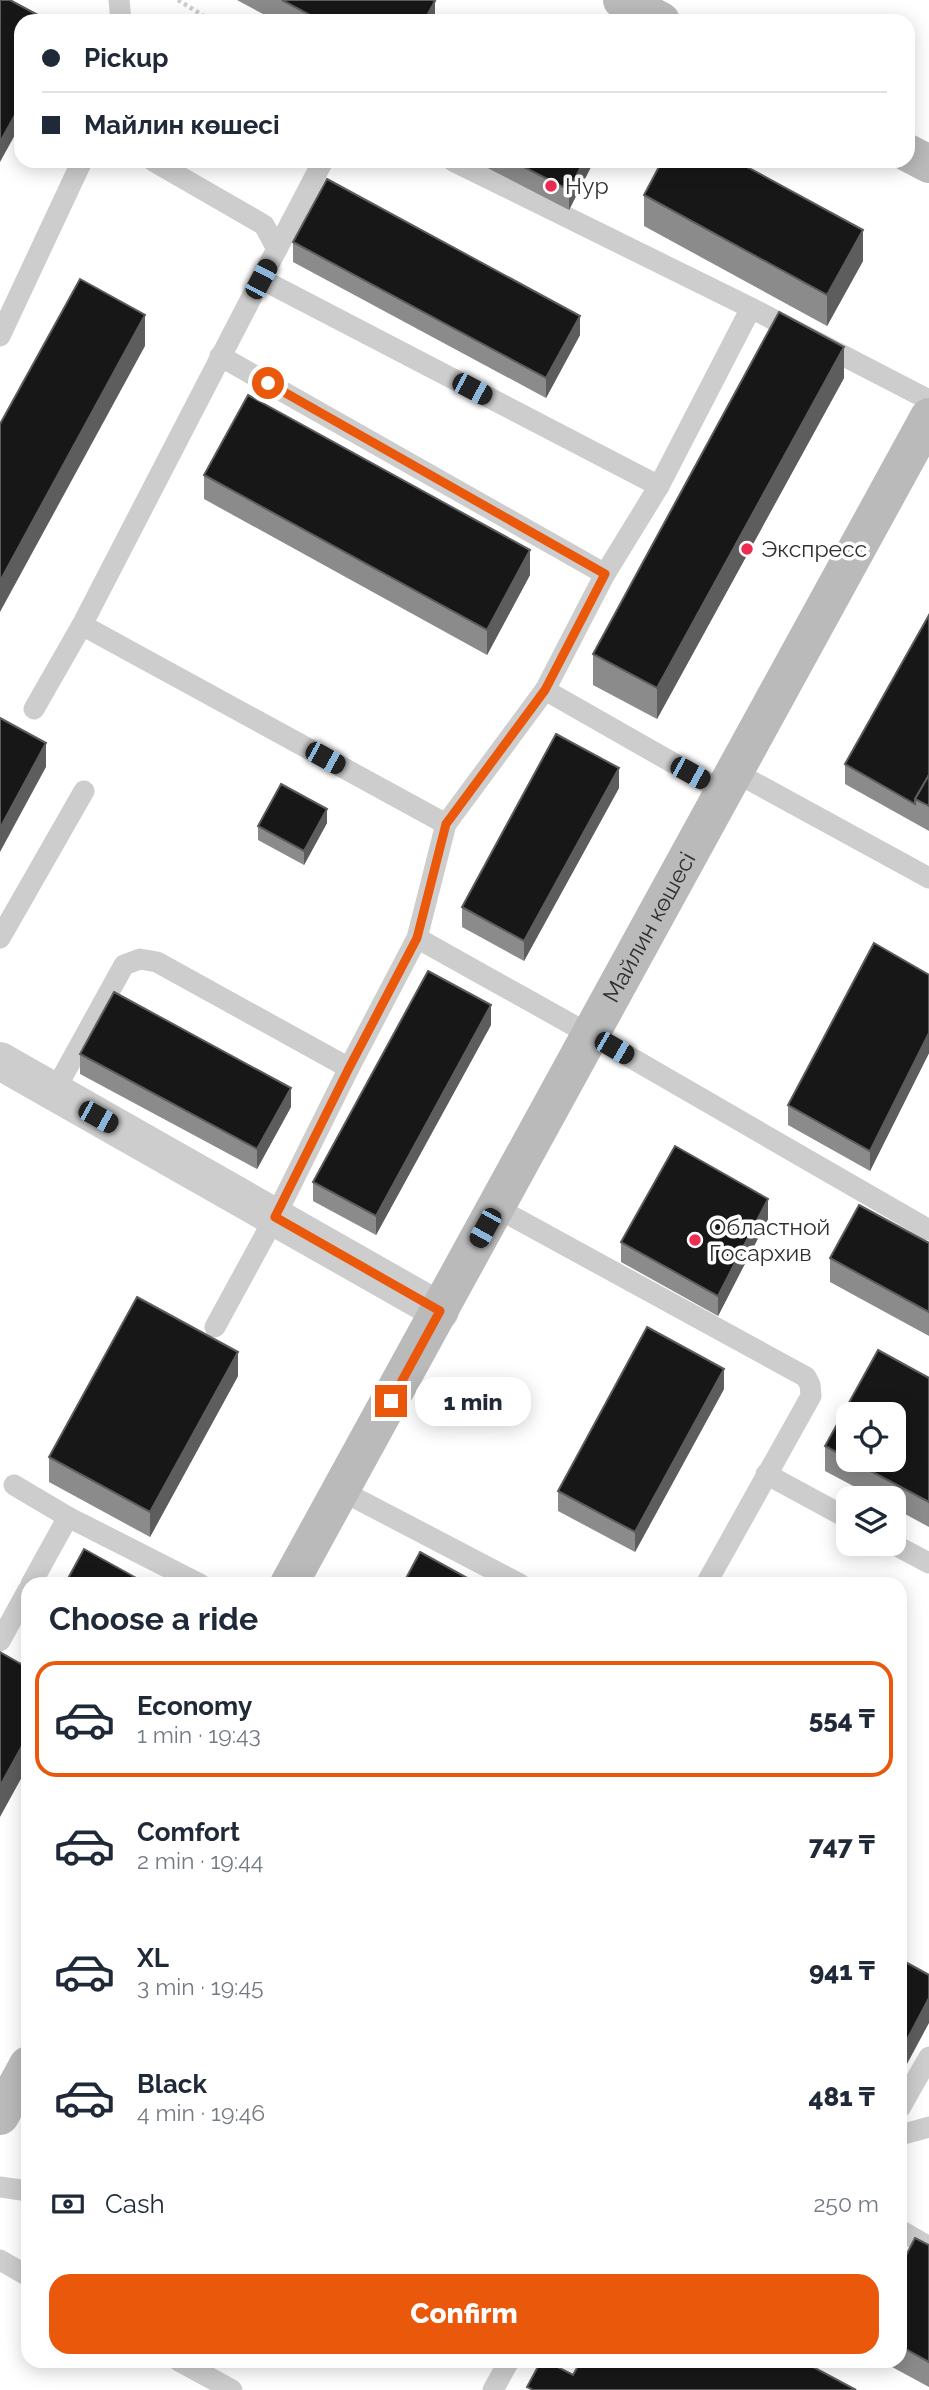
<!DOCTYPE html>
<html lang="en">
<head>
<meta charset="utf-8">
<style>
  :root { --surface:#fff; --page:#f6f6f7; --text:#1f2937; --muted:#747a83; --line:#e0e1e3; --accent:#ea580c }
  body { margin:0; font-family:Raleway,sans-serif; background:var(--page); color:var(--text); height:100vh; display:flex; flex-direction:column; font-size:26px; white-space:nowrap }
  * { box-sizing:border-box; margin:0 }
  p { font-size:23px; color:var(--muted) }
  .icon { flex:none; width:38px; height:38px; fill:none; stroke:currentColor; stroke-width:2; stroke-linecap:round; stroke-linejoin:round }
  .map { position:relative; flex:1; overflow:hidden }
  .side { position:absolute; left:21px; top:1577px; width:886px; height:791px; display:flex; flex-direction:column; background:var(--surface); border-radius:21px; box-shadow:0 4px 18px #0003 }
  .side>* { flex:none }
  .banner { position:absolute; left:14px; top:14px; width:901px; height:154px; border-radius:21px; box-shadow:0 4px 18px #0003; display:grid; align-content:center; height:154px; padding:0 28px; background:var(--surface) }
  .buttons { position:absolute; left:836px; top:1402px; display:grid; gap:14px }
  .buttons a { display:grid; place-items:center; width:70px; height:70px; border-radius:14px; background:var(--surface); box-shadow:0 4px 18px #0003; font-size:35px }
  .end { position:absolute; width:32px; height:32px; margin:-16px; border:9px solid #ea580c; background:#fff; box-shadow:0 0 0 4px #fff }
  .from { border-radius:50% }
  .bubble { position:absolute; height:49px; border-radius:21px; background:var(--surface); box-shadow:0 4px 18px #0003; font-size:23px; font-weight:800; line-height:49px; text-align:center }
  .car { position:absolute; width:21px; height:42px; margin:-21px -10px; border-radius:9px; box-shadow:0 0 5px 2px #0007; background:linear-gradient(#222 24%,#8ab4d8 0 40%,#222 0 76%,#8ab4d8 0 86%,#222 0) }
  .banner b { display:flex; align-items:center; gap:24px; height:66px; font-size:26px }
  .banner b+b { border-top:2px solid var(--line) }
  .banner i { width:18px; height:18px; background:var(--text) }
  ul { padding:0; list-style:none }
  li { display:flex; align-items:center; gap:21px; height:116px; margin:0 14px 10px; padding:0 14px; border:4px solid transparent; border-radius:21px }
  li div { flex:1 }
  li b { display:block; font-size:26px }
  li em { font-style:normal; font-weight:800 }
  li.current { border-color:var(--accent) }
  li>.icon { width:63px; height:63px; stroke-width:1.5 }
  h2 { padding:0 28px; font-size:32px; line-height:84px }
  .pay { display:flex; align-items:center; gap:18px; height:77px; padding:0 28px; font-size:26px }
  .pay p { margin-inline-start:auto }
  .action { display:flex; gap:14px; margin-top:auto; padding:14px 28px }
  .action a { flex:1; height:80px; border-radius:21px; background:var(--accent); color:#fff; font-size:28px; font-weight:800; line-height:80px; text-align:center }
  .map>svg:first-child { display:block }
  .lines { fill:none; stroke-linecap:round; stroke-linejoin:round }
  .path { stroke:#cdcdcd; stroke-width:4.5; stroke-dasharray:3.5 3.5; stroke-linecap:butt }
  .service { stroke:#cdcdcd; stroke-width:21 }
  .minor { stroke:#cdcdcd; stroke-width:38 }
  .secondary { stroke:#bababa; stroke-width:38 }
  .wall { fill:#8b8b8b }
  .shaded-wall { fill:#5d5d5d }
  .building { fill:#171717; stroke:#5d5d5d; stroke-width:2 }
  .route { stroke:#ea580c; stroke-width:9 }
  .poi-dot { fill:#ec2c51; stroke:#fff; stroke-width:2.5 }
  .labels { text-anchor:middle; stroke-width:7; stroke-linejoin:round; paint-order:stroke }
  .poi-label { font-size:23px; fill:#303030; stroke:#fff; text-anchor:start }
  .street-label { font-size:23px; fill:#303030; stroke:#fff }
</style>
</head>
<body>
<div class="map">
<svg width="929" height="2390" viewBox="0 0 929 2390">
  <rect width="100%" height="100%" fill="#fff"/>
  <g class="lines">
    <!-- path -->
    <path class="path" d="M178,0L212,21"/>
    <!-- service -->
    <g class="service">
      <path d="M119,0L121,21"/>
      <path d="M153,161L264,225L277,249L261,279L659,486"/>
      <path d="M453,161L751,308L929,400"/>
      <path d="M277,249L323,161"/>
      <path d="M0,336L82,161"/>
      <path d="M220,356L605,574"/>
      <path d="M82,625L446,824"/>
      <path d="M545,690L724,792"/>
      <path d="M34,709L82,625L261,279"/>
      <path d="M735,772L929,878"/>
      <path d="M0,938L84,791"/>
      <path d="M417,938L614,1048L929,1230"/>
      <path d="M54,1092L124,965L140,959L157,962L349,1068"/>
      <path d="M497,1208L806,1377L810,1385L811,1396L706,1584"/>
      <path d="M215,1327L275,1217L349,1068L417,938L446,824L545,690L605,574L659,486L751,308"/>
      <path d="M766,1474L849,1519"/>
      <path d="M14,1485L68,1517L200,1584"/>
      <path d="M342,1491L520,1584"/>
      <path d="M893,1544L929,1563"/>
      <path d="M31,1584L68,1517"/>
      <path d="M0,1641L28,1590"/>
      <path d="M900,2108L929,2057"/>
      <path d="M900,2135L929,2127"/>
      <path d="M0,2187L28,2191"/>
      <path d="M900,2230L929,2247"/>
      <path d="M0,2260L28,2276"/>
      <path d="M179,2361L232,2390"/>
      <path d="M493,2390L509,2361"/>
    </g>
    <!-- minor -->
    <path class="minor" d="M0,1061L440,1311"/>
    <!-- secondary -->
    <g class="secondary">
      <path d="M622,0L661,21"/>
      <path d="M908,153L929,164"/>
      <path id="s1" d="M289,1584L929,417"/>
      <path d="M0,2116L28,2065"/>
    </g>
  </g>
  <!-- wall -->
  <g class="wall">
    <path d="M237,0H432L435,21H276Z"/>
    <path d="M474,161H594L569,210Z"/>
    <path d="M644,195L863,261L827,326L644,226Z"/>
    <path d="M293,242L580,335L546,398L293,262Z"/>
    <path d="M844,378L657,719L593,685V654Z"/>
    <path d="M204,475L530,575L487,655L204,499Z"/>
    <path d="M929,615V831L845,784V764Z"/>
    <path d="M619,788L524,961L462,927V907Z"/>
    <path d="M327,823L304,865L258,840V826Z"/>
    <path d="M929,975V1053L870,1171L788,1125V1105Z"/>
    <path d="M491,1025L376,1235L313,1201V1182Z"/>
    <path d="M80,1054L291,1107L257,1169L80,1074Z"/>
    <path d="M768,1219L718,1316L621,1262V1242Z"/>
    <path d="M929,1243V1336L830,1282V1258Z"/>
    <path d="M238,1376L150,1537L49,1482V1457Z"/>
    <path d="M929,1378V1527L894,1508V1498H876L825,1471V1446Z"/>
    <path d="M724,1389L635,1552L558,1511V1491Z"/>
    <path d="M929,2245V2387L881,2361H900V2267Z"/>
  </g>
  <!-- shaded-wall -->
  <g class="shaded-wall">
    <path d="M435,1V21H424Z"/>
    <path d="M21,104V124L0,162V142Z"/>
    <path d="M584,161H594L569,210V190Z"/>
    <path d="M863,230V261L827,326V295Z"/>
    <path d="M145,315V346L0,612V581Z"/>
    <path d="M580,316V335L546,398V378Z"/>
    <path d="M844,347V378L657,719V688Z"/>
    <path d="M530,550V575L487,655V630Z"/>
    <path d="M46,743V767L0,852V828Z"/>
    <path d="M619,768V788L524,961V941Z"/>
    <path d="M327,809V823L304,865V851Z"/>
    <path d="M491,1005V1025L376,1235V1216Z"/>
    <path d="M929,1033V1053L870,1171V1151Z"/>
    <path d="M291,1088V1107L257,1169V1149Z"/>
    <path d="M768,1199V1219L718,1316V1296Z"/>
    <path d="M238,1352V1376L150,1537V1512Z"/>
    <path d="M724,1369V1389L635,1552V1532Z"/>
    <path d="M28,1735V1766L0,1817V1786Z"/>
    <path d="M929,1998V2023L900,2077V2053Z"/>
  </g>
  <!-- building -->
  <g class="building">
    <path d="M0,0H10L49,21H21V104L0,142Z"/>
    <path d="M282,0H432L435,1L424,21H321Z"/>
    <path d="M512,161H584L569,190Z"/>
    <path d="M662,161H736L863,230L827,295L644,195Z"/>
    <path d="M327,179L580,316L546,378L293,242Z"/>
    <path d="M80,279L145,315L0,581V424Z"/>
    <path d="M779,312L844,347L657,688L593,654Z"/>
    <path d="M248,395L530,550L487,630L204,475Z"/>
    <path d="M929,615V775L915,799V804L845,764Z"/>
    <path d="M0,718L46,743L0,828Z"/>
    <path d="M556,734L619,768L524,941L462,907Z"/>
    <path d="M929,775V806L915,799Z"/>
    <path d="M281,784L327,809L304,851L258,826Z"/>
    <path d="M874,943L929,975V1033L870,1151L788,1105Z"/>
    <path d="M428,971L491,1005L376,1216L313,1182Z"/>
    <path d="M114,992L291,1088L257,1149L80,1054Z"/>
    <path d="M675,1146L768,1199L718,1296L621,1242Z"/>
    <path d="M859,1205L929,1243V1312L830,1258Z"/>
    <path d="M137,1297L238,1352L150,1512L49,1457Z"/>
    <path d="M647,1327L724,1369L635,1532L558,1491Z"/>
    <path d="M878,1350L929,1378V1502L850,1460H894V1414H849V1459L825,1446Z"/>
    <path d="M84,1549L147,1584H65Z"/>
    <path d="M420,1552L478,1584H403Z"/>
    <path d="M0,1652L28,1668V1735L0,1786Z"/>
    <path d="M28,1652V1668L21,1664Z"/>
    <path d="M900,1959L929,1975V1998L900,2053Z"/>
    <path d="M915,2238L929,2245V2362L900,2346V2267Z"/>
    <path d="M541,2361H546L573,2375L581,2361H802L856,2390H533L527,2387Z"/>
  </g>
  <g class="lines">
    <!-- route -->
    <path class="route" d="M268,383L605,574L545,690L446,824L417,938L349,1068L275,1217L440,1311L391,1401"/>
  </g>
  <!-- markers -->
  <g class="poi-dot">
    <circle cx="551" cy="186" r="7"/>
    <circle cx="747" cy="549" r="7"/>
    <circle cx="695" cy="1240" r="7"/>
  </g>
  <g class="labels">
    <!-- poi labels -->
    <g class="poi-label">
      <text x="565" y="194">Нур</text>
      <text x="761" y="557">Экспресс</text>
      <text x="709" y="1235">Областной<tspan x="709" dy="26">Госархив</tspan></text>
    </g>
    <!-- street labels -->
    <g class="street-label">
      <text dy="8" stroke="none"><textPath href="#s1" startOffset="749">Майлин көшесі</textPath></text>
    </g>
  </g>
</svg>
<div class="buttons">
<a><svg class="icon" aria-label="locate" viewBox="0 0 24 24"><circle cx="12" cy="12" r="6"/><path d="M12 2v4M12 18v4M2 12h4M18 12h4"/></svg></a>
<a><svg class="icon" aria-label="layers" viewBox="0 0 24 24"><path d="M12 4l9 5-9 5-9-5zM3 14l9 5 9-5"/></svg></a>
</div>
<i class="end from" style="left:268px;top:383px"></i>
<i class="end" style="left:391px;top:1401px"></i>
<div class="bubble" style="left:415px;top:1377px;width:116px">1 min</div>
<i class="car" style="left:261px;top:279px;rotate:28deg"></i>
<i class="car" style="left:472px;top:389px;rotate:118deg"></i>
<i class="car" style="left:325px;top:758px;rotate:119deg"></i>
<i class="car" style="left:690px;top:773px;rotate:119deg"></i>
<i class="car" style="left:614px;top:1048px;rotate:120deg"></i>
<i class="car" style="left:98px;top:1117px;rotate:119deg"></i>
<i class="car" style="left:485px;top:1228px;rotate:209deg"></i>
<div class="banner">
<b><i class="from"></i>Pickup</b>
<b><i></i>Майлин көшесі</b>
</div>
<section class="side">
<h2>Choose a ride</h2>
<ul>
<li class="current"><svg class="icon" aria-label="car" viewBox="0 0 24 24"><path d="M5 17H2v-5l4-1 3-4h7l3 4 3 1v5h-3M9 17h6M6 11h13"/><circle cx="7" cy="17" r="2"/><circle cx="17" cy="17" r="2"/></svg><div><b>Economy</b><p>1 min · 19:43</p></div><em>554 ₸</em></li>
<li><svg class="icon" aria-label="car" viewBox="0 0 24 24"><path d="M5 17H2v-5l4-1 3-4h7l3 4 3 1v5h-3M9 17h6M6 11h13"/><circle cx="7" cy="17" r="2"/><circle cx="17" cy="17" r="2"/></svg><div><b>Comfort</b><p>2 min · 19:44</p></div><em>747 ₸</em></li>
<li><svg class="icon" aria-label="car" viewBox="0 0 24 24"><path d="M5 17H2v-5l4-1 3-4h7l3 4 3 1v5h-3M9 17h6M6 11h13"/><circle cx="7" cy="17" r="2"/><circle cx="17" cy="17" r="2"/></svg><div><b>XL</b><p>3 min · 19:45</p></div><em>941 ₸</em></li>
<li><svg class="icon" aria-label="car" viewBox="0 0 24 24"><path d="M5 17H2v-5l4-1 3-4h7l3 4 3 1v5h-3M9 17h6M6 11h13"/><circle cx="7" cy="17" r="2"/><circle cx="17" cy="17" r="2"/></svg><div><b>Black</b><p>4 min · 19:46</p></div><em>481 ₸</em></li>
</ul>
<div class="pay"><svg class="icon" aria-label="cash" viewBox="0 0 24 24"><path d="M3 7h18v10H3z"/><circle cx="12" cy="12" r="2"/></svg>Cash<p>250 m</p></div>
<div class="action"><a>Confirm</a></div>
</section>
</div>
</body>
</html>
